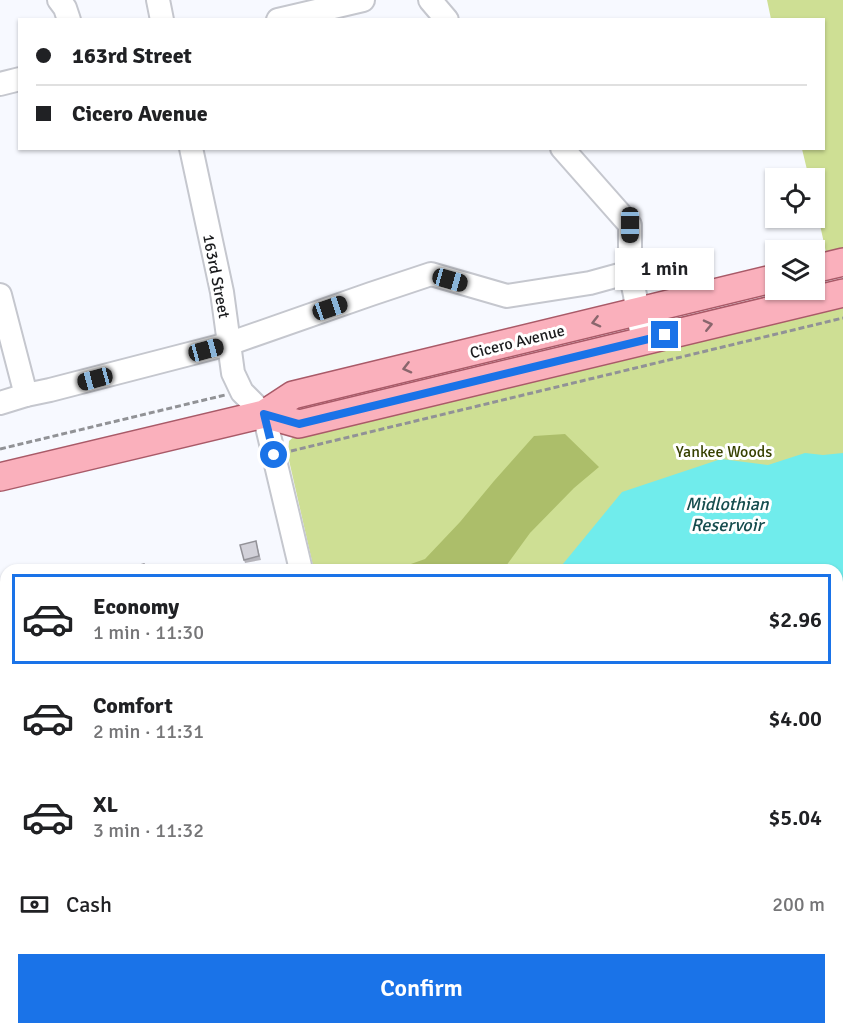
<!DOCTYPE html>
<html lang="en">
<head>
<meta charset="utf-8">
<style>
  :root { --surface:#fff; --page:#f6f6f6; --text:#202124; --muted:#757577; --line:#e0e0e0; --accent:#1a73e8 }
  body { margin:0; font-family:Signika,sans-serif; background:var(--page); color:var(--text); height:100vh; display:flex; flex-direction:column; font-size:22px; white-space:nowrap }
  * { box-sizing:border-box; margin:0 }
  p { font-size:20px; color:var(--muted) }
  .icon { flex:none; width:33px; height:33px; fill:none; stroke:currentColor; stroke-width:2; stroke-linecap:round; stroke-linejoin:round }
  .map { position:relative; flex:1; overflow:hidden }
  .sheet { position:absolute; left:0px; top:564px; width:843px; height:471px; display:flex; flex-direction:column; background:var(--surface); border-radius:18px 18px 0 0; box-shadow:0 2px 4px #0004 }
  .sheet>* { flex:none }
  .banner { position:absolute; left:18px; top:18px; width:807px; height:132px; border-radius:0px; box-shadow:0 2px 4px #0004; display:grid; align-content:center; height:132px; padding:0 18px; background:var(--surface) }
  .tools { position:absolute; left:765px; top:168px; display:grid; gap:12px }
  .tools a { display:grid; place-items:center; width:60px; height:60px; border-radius:0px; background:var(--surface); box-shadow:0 2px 4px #0004; font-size:30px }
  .end { position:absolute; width:27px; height:27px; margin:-14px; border:8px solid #1a73e8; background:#fff; box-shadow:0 0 0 3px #fff }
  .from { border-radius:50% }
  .bubble { position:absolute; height:42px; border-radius:0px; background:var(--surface); box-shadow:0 2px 4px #0004; font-size:20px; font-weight:600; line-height:42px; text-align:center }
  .car { position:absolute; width:18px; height:36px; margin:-18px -9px; border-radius:8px; box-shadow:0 0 4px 2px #0007; background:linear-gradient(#222 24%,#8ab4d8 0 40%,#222 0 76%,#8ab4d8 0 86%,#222 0) }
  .banner b { display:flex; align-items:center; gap:21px; height:57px; font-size:22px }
  .banner b+b { border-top:2px solid var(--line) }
  .banner i { width:15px; height:15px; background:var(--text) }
  ul { padding:10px 0 0; list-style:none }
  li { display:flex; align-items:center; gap:18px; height:90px; margin:0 12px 9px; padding:0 6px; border:3px solid transparent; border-radius:0px }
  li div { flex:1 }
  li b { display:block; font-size:22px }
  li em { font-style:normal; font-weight:600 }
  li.selected { border-color:var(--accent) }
  li>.icon { width:54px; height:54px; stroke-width:1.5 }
  .pay { display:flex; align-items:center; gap:15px; height:66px; padding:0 18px; font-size:22px }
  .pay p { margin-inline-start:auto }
  .primary-button { display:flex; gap:12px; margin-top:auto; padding:12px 18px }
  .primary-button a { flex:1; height:69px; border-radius:0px; background:var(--accent); color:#fff; font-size:24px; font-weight:600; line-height:69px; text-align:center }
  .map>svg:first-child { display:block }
  .green { fill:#cedf94 }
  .forest { fill:#acbe6a }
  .water { fill:#70ecec }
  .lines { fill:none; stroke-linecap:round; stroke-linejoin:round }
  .minor-casing { stroke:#c5c7ce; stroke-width:26 }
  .major-casing { stroke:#a95a68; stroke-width:30 }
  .path { stroke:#919296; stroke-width:3; stroke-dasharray:6 3; stroke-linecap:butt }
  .minor { stroke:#fff; stroke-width:22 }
  .major { stroke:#fab0bc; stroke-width:27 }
  .wall { fill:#b5b4bb }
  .building { fill:#d2d1d9; stroke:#939298; stroke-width:1.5 }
  .oneway { stroke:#8a666d }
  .route { stroke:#1a73e8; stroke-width:8 }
  .labels { text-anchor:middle; stroke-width:6; stroke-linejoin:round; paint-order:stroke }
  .street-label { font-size:16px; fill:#1b1c1e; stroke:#fff }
  .park-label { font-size:16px; fill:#374100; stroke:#fff }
  .water-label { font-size:18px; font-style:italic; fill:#164d4e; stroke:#fff }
</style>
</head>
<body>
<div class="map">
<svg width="843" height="1035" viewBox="0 0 843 1035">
  <rect width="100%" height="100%" fill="#f7f9ff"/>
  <!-- green -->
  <g class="green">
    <path d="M767,0H843V253L827,257L815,202L814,178H809L802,149L824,148V20L771,19Z"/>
    <path d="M843,300V1035H420L418,1029H837V570H314L288,456L289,441L300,431Z"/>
  </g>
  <!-- forest -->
  <g class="forest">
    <path d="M565,434L599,467L574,488L530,533L503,570H394L425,559L460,522L494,481L534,436Z"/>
    <path d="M843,818V1035H569L567,1029H837V820Z"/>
    <path d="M418,1029H470L471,1035H420Z"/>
  </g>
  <!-- water -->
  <path class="water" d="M805,453L823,455L843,453V718L837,720V570H558L622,492L721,459L768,465Z"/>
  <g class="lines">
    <!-- minor casing -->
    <g class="minor-casing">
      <g id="minor">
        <path d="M59,0L65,8L69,20"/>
        <path d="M158,0L162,20"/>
        <path d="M430,0L447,20"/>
        <path d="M278,20L363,0"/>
        <path d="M0,84L20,79"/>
        <path d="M191,148L222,292L233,373L242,392L264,414L301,570"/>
        <path d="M562,148L630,225V272L635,295L637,312L643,340"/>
        <path d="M0,295L26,395"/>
        <path d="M0,403L26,395L50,390L228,344L371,294L431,274L507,296L590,283L630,272"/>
        <path d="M0,724L6,722"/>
        <path d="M0,962L6,961"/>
        <path d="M408,1029L410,1035"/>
      </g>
    </g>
    <!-- major casing -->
    <g class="major-casing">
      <g id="major">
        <path d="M814,269L843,262"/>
        <path d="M264,414L299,424L843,293"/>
        <path d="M0,477L264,414L293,395L776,278"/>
      </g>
    </g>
    <!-- path -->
    <g class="path">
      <path d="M0,449L225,395"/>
      <path d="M291,451L843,318"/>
    </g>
    <!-- minor -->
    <use href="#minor" class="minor"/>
    <!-- major -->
    <use href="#major" class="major"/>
  </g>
  <!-- wall -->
  <g class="wall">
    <path d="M257,545L261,560L245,563L244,560Z"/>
    <path d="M0,646L2,654L6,653V685L0,687Z"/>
    <path d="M4,881L6,886V913L0,915V882Z"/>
    <path d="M6,997V1029H38L11,1035H0V998Z"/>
  </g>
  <!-- building -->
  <g class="building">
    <path d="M256,541L259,556L244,560L240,545Z"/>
    <path d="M144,564L145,570H121Z"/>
    <path d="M0,649L1,654L6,653V677L0,678Z"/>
    <path d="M3,837L6,845V872H4L0,855V838Z"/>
    <path d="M4,881L6,888V905L0,907V882Z"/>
    <path d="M6,997V1027L0,1028V998Z"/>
    <path d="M255,1029H274L275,1035H256Z"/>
    <path d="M348,1029H372L373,1035H349Z"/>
  </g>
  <!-- one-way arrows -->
  <defs><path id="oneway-chevron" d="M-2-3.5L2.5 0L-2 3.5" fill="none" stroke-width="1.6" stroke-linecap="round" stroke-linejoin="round" transform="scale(1.5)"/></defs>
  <g class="oneway">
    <use href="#oneway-chevron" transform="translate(596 322) rotate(166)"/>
    <use href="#oneway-chevron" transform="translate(708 325) rotate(-13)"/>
    <use href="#oneway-chevron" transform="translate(407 368) rotate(166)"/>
  </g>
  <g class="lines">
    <!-- route -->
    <path class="route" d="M274,455L264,414L299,424L665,335"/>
  </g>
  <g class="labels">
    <!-- street labels -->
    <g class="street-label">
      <text transform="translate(217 276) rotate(79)" y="6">163rd Street</text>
      <text transform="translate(517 341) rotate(-14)" y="6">Cicero Avenue</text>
    </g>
    <!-- park labels -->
    <g class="park-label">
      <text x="724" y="457">Yankee Woods</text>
    </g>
    <!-- water labels -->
    <g class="water-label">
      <text x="727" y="510">Midlothian<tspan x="727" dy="21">Reservoir</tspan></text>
    </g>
  </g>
</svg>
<div class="tools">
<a><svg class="icon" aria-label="locate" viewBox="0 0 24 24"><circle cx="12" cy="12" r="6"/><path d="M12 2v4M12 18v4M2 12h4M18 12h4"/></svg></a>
<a><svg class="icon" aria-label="layers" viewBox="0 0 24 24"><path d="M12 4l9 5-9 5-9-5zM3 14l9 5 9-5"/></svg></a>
</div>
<i class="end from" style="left:274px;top:455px"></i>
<i class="end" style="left:665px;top:335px"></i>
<div class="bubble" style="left:615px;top:248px;width:99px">1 min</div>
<i class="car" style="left:630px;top:225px;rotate:180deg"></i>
<i class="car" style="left:450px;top:280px;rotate:106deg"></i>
<i class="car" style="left:330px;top:308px;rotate:71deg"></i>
<i class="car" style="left:206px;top:350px;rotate:75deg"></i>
<i class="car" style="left:95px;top:379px;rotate:255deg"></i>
<div class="banner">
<b><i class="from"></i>163rd Street</b>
<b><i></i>Cicero Avenue</b>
</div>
<section class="sheet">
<ul>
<li class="selected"><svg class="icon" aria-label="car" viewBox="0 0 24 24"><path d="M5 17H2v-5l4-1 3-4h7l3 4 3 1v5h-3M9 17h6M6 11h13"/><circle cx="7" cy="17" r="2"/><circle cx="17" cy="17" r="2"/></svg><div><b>Economy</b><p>1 min · 11:30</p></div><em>$2.96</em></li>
<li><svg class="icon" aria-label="car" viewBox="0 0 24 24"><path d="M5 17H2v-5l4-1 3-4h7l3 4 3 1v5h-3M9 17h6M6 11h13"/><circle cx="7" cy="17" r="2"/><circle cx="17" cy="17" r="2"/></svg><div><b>Comfort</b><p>2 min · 11:31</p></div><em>$4.00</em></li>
<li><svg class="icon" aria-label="car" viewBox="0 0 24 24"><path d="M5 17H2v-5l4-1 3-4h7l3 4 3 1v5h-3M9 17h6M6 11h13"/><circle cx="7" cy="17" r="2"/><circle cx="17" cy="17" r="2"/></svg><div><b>XL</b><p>3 min · 11:32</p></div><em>$5.04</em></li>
</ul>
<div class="pay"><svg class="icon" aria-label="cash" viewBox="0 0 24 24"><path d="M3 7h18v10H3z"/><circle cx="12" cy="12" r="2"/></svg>Cash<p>200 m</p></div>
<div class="primary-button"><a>Confirm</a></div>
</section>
</div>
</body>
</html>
